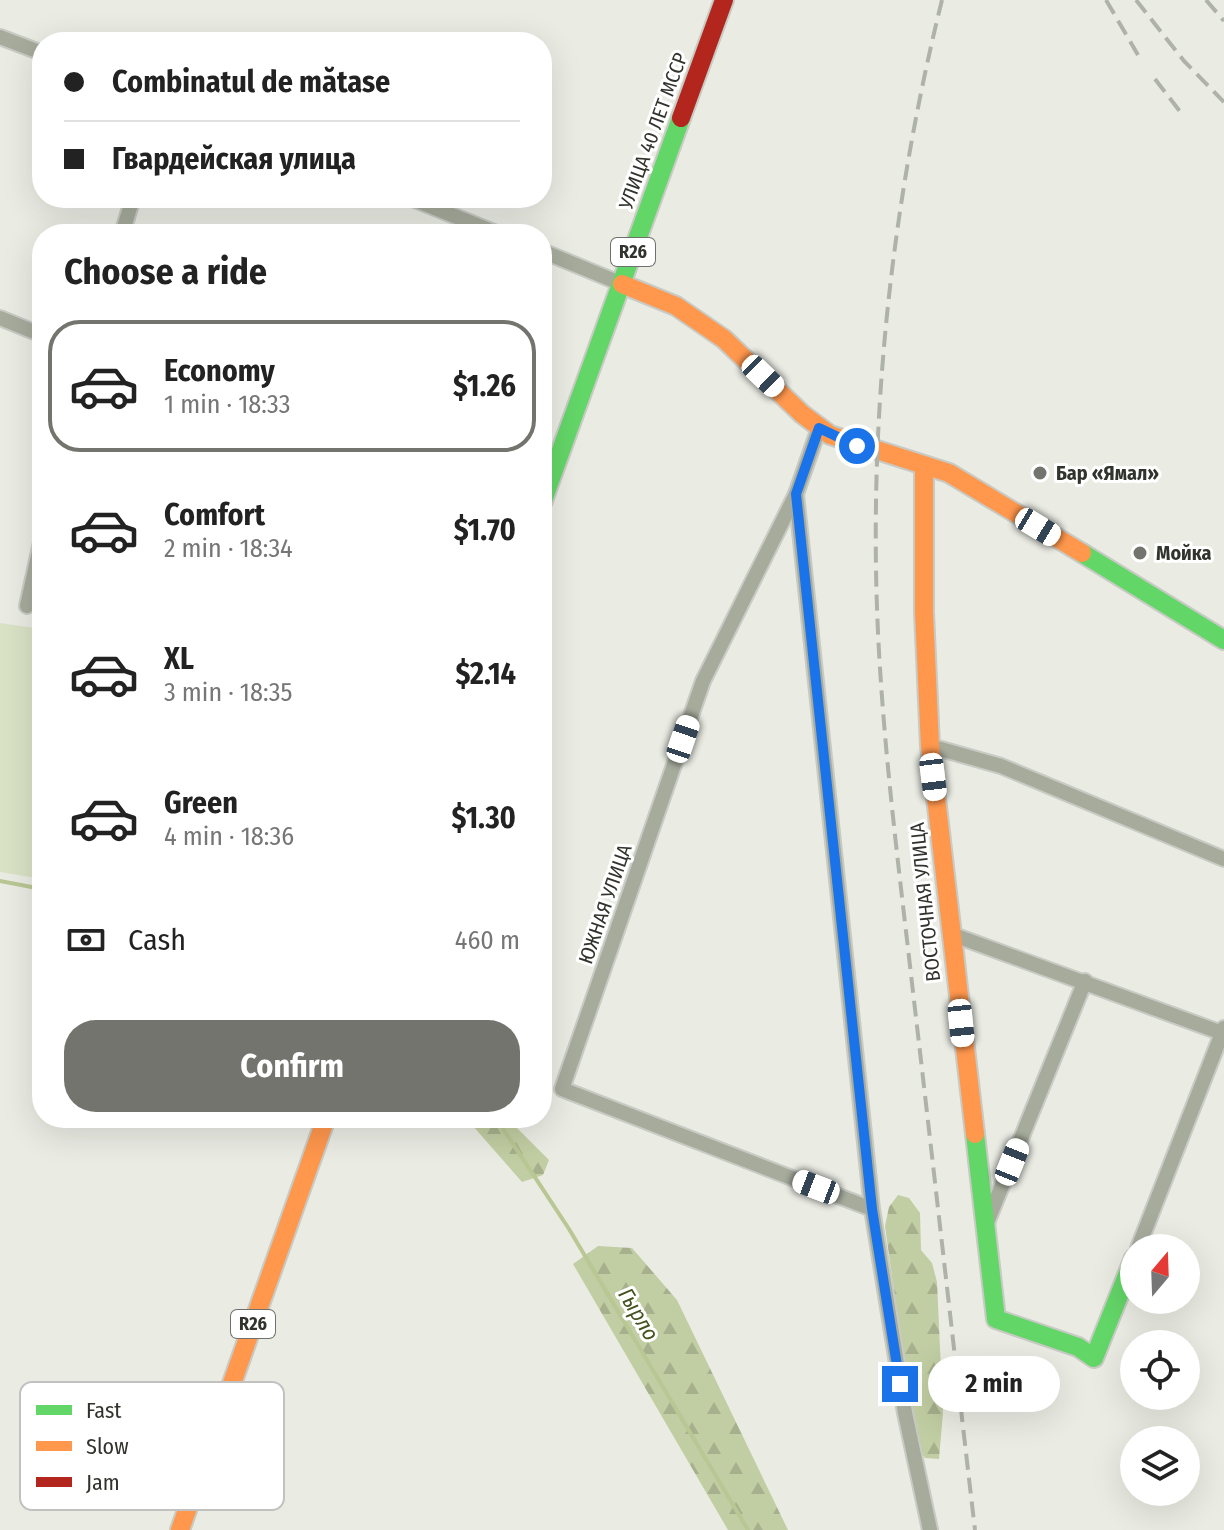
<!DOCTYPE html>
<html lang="en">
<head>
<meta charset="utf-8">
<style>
  :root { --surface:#fff; --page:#f6f6f6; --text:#222; --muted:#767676; --line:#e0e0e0; --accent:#72746d }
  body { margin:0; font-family:"Fira Sans Condensed",sans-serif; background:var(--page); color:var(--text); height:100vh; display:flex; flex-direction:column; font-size:30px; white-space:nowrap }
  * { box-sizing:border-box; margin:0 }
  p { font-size:26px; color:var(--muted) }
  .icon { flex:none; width:44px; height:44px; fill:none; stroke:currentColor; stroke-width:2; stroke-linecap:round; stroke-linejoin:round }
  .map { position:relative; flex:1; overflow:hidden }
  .details { position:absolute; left:32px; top:224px; width:520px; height:904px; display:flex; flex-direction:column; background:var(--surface); border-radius:32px; box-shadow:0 8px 32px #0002 }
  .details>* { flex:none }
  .top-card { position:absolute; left:32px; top:32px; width:520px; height:176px; border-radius:32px; box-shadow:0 8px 32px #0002; display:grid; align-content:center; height:176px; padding:0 32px; background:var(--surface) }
  .needle { width:52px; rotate:19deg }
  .fabs { position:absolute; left:1120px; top:1234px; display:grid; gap:16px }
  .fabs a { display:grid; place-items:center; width:80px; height:80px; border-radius:50%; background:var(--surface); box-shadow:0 8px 32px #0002; font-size:40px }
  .end { position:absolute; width:36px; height:36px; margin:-18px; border:10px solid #1a73e8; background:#fff; box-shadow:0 0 0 4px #fff }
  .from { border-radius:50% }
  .bubble { position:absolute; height:56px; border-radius:28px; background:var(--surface); box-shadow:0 8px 32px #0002; font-size:26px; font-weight:700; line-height:56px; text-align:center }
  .car { position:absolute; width:24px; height:48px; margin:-24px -12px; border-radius:10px; box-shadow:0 0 6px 2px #0007; background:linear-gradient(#fff 24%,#345 0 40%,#fff 0 76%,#345 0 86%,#fff 0) }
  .top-card b { display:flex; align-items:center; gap:28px; height:76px; font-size:30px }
  .top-card b+b { border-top:2px solid var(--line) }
  .top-card i { width:20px; height:20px; background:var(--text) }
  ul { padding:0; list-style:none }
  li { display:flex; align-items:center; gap:24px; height:132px; margin:0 16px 12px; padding:0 16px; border:4px solid transparent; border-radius:32px }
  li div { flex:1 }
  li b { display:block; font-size:30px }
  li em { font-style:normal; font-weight:700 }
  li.on { border-color:var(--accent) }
  li>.icon { width:72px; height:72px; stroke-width:1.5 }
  h2 { padding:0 32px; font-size:36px; line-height:96px }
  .pay { display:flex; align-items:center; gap:20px; height:88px; padding:0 32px; font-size:30px }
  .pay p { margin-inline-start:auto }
  .button { display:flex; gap:16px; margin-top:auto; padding:16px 32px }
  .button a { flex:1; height:92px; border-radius:32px; background:var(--accent); color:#fff; font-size:32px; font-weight:700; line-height:92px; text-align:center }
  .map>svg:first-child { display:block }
  .forest { fill:url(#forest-firs) }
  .garden { fill:#d9e2c5 }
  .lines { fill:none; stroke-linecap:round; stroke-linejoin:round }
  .stream { stroke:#b8c793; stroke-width:4 }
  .street-casing { stroke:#c8cac4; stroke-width:18 }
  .fast-casing { stroke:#c8cac4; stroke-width:22 }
  .slow-casing { stroke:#c8cac4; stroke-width:22 }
  .jam-casing { stroke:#c8cac4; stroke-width:22 }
  .street { stroke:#a6ab9c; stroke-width:14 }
  .fast { stroke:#63d668; stroke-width:18 }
  .slow { stroke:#ff974d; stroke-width:18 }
  .jam { stroke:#b3261e; stroke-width:18 }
  .rail { stroke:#aeb2a8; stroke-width:4; stroke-dasharray:16 8; stroke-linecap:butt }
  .route { stroke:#1a73e8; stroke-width:10 }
  .poi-dot { fill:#72746d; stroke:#fff; stroke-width:3 }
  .labels { text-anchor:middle; stroke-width:6; stroke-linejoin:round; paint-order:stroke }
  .shield { fill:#fff; stroke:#6f706c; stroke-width:2 }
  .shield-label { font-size:18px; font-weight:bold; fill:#31332d }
  .street-label { font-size:20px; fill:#31332d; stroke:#fff }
  .poi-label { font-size:20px; font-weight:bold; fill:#31332d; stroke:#fff; text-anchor:start }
  .water-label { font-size:22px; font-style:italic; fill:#45511e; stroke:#fff }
  .key { fill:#fff; stroke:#c1c2c0; stroke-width:2 }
  .key-label { font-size:22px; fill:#31332d }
</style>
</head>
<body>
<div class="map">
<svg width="1224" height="1530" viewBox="0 0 1224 1530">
  <defs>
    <pattern id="forest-firs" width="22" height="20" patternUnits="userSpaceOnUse" patternTransform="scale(2)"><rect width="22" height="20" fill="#c1cda2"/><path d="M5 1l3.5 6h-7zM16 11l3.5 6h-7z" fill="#a6b08c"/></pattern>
  </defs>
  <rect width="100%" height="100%" fill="#eaece4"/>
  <!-- forest -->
  <g class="forest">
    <path d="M466,1118H507L549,1160L543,1175L522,1182Z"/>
    <path d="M898,1195L909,1198L920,1213L921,1250L932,1263L937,1282L943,1413L939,1459L925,1458L915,1443L885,1226L889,1207Z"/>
    <path d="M598,1246L632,1248L677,1300L788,1530H728L573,1264Z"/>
  </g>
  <!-- garden -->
  <path class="garden" d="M0,623L42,629V879L0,872Z"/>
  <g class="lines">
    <!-- stream -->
    <g class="stream">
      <path d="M0,881L42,889"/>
      <path d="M496,1118L569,1229L748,1530"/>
    </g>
    <!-- street casing -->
    <g class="street-casing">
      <g id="street">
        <path d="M0,37L42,53"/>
        <path d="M410,198L499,234"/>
        <path d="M122,234L133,198"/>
        <path d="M542,251L622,284"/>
        <path d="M0,318L42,335"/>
        <path d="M819,428L796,494L703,681L562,1089L872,1209"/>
        <path d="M796,494L872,1209L905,1413L930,1530"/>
        <path d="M27,606L42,538"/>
        <path d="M930,746L1001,766L1224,859"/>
        <path d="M951,934L1222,1033"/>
        <path d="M986,1225L1085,981"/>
        <path d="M1138,1248L1224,1028"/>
      </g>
    </g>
    <!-- fast casing -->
    <g class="fast-casing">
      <g id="fast">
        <path d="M542,503L681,118"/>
        <path d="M1082,553L1224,640"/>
        <path d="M975,1134L996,1319L1078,1347L1094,1358L1134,1258"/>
      </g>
    </g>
    <!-- slow casing -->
    <g class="slow-casing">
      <g id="slow">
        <path d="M622,284L676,306L724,339L802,414L830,435L949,473L1082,553"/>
        <path d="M924,467V612L930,746L975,1134"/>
        <path d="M180,1530L326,1118"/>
      </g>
    </g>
    <!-- jam casing -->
    <g class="jam-casing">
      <path id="jam" d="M681,118L724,0"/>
    </g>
    <!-- street -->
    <use href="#street" class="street"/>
    <!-- fast -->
    <use href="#fast" class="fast"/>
    <!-- slow -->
    <use href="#slow" class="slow"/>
    <!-- jam -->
    <use href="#jam" class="jam"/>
    <!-- rail -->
    <g class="rail">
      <path d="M942,0C896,185 873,377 876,568C878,710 897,851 913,992C934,1171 954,1351 975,1530"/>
      <path d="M1106,0L1138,55"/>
      <path d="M1136,0L1184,61L1224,102"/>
      <path d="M1206,0L1224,21"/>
      <path d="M1155,79L1182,114"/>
    </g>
  </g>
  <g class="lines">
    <!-- route -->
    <path class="route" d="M857,446L819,428L796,494L872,1209L900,1384"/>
  </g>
  <!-- markers -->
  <g class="poi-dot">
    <circle cx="1040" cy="473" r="8"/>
    <circle cx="1140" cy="553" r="8"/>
  </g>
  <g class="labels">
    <!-- shield labels -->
    <g class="shield">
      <rect x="611" y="238" width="44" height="28" rx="6"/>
      <rect x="231" y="1310" width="44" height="28" rx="6"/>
    </g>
    <g class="shield-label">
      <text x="633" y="258">R26</text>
      <text x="253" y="1330">R26</text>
    </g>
    <!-- street labels -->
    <g class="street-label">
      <text transform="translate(653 131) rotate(-70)" y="7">УЛИЦА 40 ЛЕТ МССР</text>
      <text transform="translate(925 902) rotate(-96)" y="7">ВОСТОЧНАЯ УЛИЦА</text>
      <text transform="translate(605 904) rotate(-71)" y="7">ЮЖНАЯ УЛИЦА</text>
    </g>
    <!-- poi labels -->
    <g class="poi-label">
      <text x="1056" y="480">Бар «Ямал»</text>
      <text x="1156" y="560">Мойка</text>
    </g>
    <!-- water labels -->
    <g class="water-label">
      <text transform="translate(639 1314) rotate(59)" y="8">Гырло</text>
    </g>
  </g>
  <!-- legend -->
  <rect x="20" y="1382" width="264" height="128" rx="12" class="key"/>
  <rect x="36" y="1405" width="36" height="10" fill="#63d668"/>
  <rect x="36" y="1441" width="36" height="10" fill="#ff974d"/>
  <rect x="36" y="1477" width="36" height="10" fill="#b3261e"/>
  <g class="key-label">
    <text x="86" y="1418">Fast</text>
    <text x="86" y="1454">Slow</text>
    <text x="86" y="1490">Jam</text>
  </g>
</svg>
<div class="fabs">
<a><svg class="needle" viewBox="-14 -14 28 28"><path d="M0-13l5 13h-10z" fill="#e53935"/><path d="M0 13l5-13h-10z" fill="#767676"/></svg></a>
<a><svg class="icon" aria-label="locate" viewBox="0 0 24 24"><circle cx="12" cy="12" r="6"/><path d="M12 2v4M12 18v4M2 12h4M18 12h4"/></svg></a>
<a><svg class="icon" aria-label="layers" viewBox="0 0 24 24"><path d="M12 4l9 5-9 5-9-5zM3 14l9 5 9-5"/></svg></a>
</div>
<i class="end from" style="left:857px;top:446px"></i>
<i class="end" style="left:900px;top:1384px"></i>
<div class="bubble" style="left:928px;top:1356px;width:132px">2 min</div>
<i class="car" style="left:763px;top:376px;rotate:134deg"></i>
<i class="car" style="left:1038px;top:527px;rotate:121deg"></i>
<i class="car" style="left:683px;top:739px;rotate:19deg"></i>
<i class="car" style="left:933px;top:777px;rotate:173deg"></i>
<i class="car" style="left:961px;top:1023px;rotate:174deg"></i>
<i class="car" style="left:1012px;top:1162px;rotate:22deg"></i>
<i class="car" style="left:816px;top:1187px;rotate:291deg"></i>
<div class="top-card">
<b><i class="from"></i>Combinatul de mătase</b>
<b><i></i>Гвардейская улица</b>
</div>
<section class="details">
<h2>Choose a ride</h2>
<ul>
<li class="on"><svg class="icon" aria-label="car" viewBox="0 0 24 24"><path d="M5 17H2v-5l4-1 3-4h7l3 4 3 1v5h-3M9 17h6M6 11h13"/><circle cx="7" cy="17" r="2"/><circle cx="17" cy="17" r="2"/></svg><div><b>Economy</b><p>1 min · 18:33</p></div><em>$1.26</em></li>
<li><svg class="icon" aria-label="car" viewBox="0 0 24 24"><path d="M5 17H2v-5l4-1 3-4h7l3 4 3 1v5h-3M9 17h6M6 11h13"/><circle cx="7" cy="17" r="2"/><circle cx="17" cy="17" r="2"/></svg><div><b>Comfort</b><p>2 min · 18:34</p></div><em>$1.70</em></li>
<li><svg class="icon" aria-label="car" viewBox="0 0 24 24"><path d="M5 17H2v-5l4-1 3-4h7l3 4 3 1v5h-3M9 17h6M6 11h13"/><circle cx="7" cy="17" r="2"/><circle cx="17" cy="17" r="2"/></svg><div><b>XL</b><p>3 min · 18:35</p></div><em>$2.14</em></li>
<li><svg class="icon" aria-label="car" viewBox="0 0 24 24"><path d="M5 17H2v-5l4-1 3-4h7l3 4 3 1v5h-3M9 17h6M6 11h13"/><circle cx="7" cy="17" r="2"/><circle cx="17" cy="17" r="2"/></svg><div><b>Green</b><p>4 min · 18:36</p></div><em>$1.30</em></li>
</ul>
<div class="pay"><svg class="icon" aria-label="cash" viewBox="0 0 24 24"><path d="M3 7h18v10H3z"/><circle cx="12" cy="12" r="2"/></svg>Cash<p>460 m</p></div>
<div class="button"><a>Confirm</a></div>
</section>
</div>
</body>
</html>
